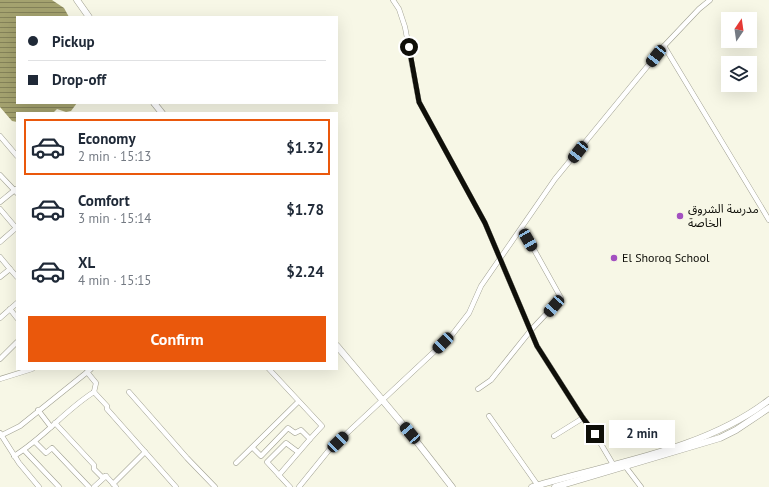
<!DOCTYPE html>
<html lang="en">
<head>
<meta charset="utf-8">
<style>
  :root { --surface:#fff; --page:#f2f2f3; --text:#1f2937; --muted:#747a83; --line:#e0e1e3; --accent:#ea580c }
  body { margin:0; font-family:"PT Sans","Noto Sans Arabic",sans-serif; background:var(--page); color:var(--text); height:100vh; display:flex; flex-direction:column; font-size:15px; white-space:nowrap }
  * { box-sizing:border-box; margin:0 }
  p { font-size:13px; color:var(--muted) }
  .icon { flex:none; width:22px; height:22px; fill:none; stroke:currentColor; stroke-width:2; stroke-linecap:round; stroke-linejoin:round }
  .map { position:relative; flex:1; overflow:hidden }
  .details { position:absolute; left:16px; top:112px; width:322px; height:258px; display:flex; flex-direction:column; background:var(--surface); border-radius:0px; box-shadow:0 4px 16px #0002 }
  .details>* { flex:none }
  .top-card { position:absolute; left:16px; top:16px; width:322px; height:88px; border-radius:0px; box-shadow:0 4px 16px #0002; display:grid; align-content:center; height:88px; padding:0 12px; background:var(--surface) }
  .needle { width:26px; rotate:13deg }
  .fabs { position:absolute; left:721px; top:12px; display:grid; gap:8px }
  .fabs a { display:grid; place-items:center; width:36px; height:36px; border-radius:0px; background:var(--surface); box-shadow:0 4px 16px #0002; font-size:20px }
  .end { position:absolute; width:18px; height:18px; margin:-9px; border:5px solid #0f0f09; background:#fff; box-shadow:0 0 0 2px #fff }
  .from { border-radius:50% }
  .bubble { position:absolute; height:28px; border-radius:0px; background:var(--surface); box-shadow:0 4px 16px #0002; font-size:13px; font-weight:800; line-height:28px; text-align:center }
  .car { position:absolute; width:12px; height:24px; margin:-12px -6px; border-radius:5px; box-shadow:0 0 3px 1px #0007; background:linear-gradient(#222 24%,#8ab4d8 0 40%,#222 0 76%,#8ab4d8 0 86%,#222 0) }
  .top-card b { display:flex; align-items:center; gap:14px; height:38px; font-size:15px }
  .top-card b+b { border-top:1px solid var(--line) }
  .top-card i { width:10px; height:10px; background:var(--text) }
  ul { padding:7px 0 0; list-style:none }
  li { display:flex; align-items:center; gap:12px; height:56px; margin:0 8px 6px; padding:0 4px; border:2px solid transparent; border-radius:0px }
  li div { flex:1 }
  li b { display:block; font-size:15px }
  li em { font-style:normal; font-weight:800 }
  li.selected { border-color:var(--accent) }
  li>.icon { width:36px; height:36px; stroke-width:1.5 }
  .button { display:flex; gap:8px; margin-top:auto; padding:8px 12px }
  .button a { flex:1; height:46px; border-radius:0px; background:var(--accent); color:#fff; font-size:16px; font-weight:800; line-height:46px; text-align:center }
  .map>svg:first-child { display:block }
  .water { fill:url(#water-rules) }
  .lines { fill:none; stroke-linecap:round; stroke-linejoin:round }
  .minor-casing { stroke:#9f9f90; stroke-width:5.5 }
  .major-casing { stroke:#9f9f90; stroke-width:7 }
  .minor { stroke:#fff; stroke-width:4.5 }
  .major { stroke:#fff; stroke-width:6 }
  .route { stroke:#0f0f09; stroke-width:5 }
  .poi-dot { fill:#a350c0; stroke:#f7f7e6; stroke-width:1.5 }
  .labels { text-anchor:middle; stroke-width:4; stroke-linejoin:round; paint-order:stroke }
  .poi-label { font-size:12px; fill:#0f0f09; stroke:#f7f7e6; text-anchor:start }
</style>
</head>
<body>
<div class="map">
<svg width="769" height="487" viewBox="0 0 769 487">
  <defs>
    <pattern id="water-rules" width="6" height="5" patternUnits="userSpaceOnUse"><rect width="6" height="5" fill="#a4a26f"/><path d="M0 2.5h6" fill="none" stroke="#848259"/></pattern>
  </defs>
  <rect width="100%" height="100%" fill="#f7f7e6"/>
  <!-- water -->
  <path class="water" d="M0,0H52L64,8L69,17H17V103H77L71,111L66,112L57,109L53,113H17V122L12,121L0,107Z"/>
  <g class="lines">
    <!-- minor casing -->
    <g class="minor-casing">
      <g id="minor">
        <path d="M393,0L399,9L405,27L419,102L485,223L537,346L583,418L595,434L614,466"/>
        <path d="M664,46L769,220"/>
        <path d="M0,136L17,156"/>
        <path d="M0,175L17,193"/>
        <path d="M0,202L16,189"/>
        <path d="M0,209L17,229"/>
        <path d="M0,242L16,228"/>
        <path d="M0,257L10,269"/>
        <path d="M0,277L10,269L17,277"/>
        <path d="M10,309L17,318"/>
        <path d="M0,318L17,303"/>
        <path d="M0,359L17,342"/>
        <path d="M0,379L32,369"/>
        <path d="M478,389L491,380L531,330L561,298L522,228"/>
        <path d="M94,392L107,406V409L176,487"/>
        <path d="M129,392L187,458L215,487"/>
        <path d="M38,410L51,427"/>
        <path d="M489,416L539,487"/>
        <path d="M55,423L94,465V469L102,477L106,476L116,487"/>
        <path d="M0,433L19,463L39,487"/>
        <path d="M0,436L20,426L91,369"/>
        <path d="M554,436L583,418"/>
        <path d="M35,442L46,453L52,448L89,487"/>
        <path d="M253,448L261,456L288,428L295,433L301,430L310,439L322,426L269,369"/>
        <path d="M24,450L59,487"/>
        <path d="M14,456C44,438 65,410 94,392L96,383L87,372"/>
        <path d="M236,463L298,402"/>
        <path d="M625,466L641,487"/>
        <path d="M279,475L310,439"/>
        <path d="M113,484L145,452"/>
        <path d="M94,487L106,476"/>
        <path d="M290,487L267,462L286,443L298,452"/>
        <path d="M299,487L329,450L452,335L469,313L481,286L555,179L664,46L699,9L710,0"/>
      </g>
    </g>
    <!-- major casing -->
    <g class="major-casing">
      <g id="major">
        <path d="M77,0L89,17"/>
        <path d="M154,103L162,113"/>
        <path d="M337,346L410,433L452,487"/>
        <path d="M532,487C610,463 703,451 769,400"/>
        <path d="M555,487L720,438L736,430L769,408"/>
      </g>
    </g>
    <!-- minor -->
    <use href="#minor" class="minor"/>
    <!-- major -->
    <use href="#major" class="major"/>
  </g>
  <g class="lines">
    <!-- route -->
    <path class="route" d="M409,47L419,102L485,223L537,346L583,418L595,434"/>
  </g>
  <!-- markers -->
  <g class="poi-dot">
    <circle cx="680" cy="216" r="4"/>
    <circle cx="614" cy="258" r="4"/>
  </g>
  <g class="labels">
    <!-- poi labels -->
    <g class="poi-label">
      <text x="688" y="213">مدرسة الشروق<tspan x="688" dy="14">الخاصة</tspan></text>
      <text x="622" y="262">El Shoroq School</text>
    </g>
  </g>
</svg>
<div class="fabs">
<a><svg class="needle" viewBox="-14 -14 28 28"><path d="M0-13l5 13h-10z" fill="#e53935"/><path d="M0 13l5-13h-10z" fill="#747a83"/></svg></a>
<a><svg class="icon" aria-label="layers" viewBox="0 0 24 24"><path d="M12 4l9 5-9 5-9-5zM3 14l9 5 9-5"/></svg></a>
</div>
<i class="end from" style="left:409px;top:47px"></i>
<i class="end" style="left:595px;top:434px"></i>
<div class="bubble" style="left:609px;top:420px;width:66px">2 min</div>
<i class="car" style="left:656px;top:56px;rotate:218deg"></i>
<i class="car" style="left:578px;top:152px;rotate:218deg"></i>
<i class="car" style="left:528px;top:240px;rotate:150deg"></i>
<i class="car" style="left:554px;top:306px;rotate:221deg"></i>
<i class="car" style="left:443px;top:343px;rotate:225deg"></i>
<i class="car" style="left:410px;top:433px;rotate:320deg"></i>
<i class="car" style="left:338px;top:442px;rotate:46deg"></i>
<div class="top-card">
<b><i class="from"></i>Pickup</b>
<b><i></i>Drop-off</b>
</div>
<section class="details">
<ul>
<li class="selected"><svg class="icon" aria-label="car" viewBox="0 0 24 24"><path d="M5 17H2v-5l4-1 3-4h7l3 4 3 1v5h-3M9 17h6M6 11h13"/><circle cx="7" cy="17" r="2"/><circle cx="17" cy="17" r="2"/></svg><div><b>Economy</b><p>2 min · 15:13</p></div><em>$1.32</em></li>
<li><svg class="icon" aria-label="car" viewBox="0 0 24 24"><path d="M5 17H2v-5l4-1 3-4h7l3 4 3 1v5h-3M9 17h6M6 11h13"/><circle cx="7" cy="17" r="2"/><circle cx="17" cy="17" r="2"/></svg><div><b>Comfort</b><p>3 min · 15:14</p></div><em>$1.78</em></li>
<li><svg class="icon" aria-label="car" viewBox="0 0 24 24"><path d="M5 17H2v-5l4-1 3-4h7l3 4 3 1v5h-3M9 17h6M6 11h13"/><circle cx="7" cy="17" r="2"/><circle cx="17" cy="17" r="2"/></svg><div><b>XL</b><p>4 min · 15:15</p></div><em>$2.24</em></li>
</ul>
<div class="button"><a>Confirm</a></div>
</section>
</div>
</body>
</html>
